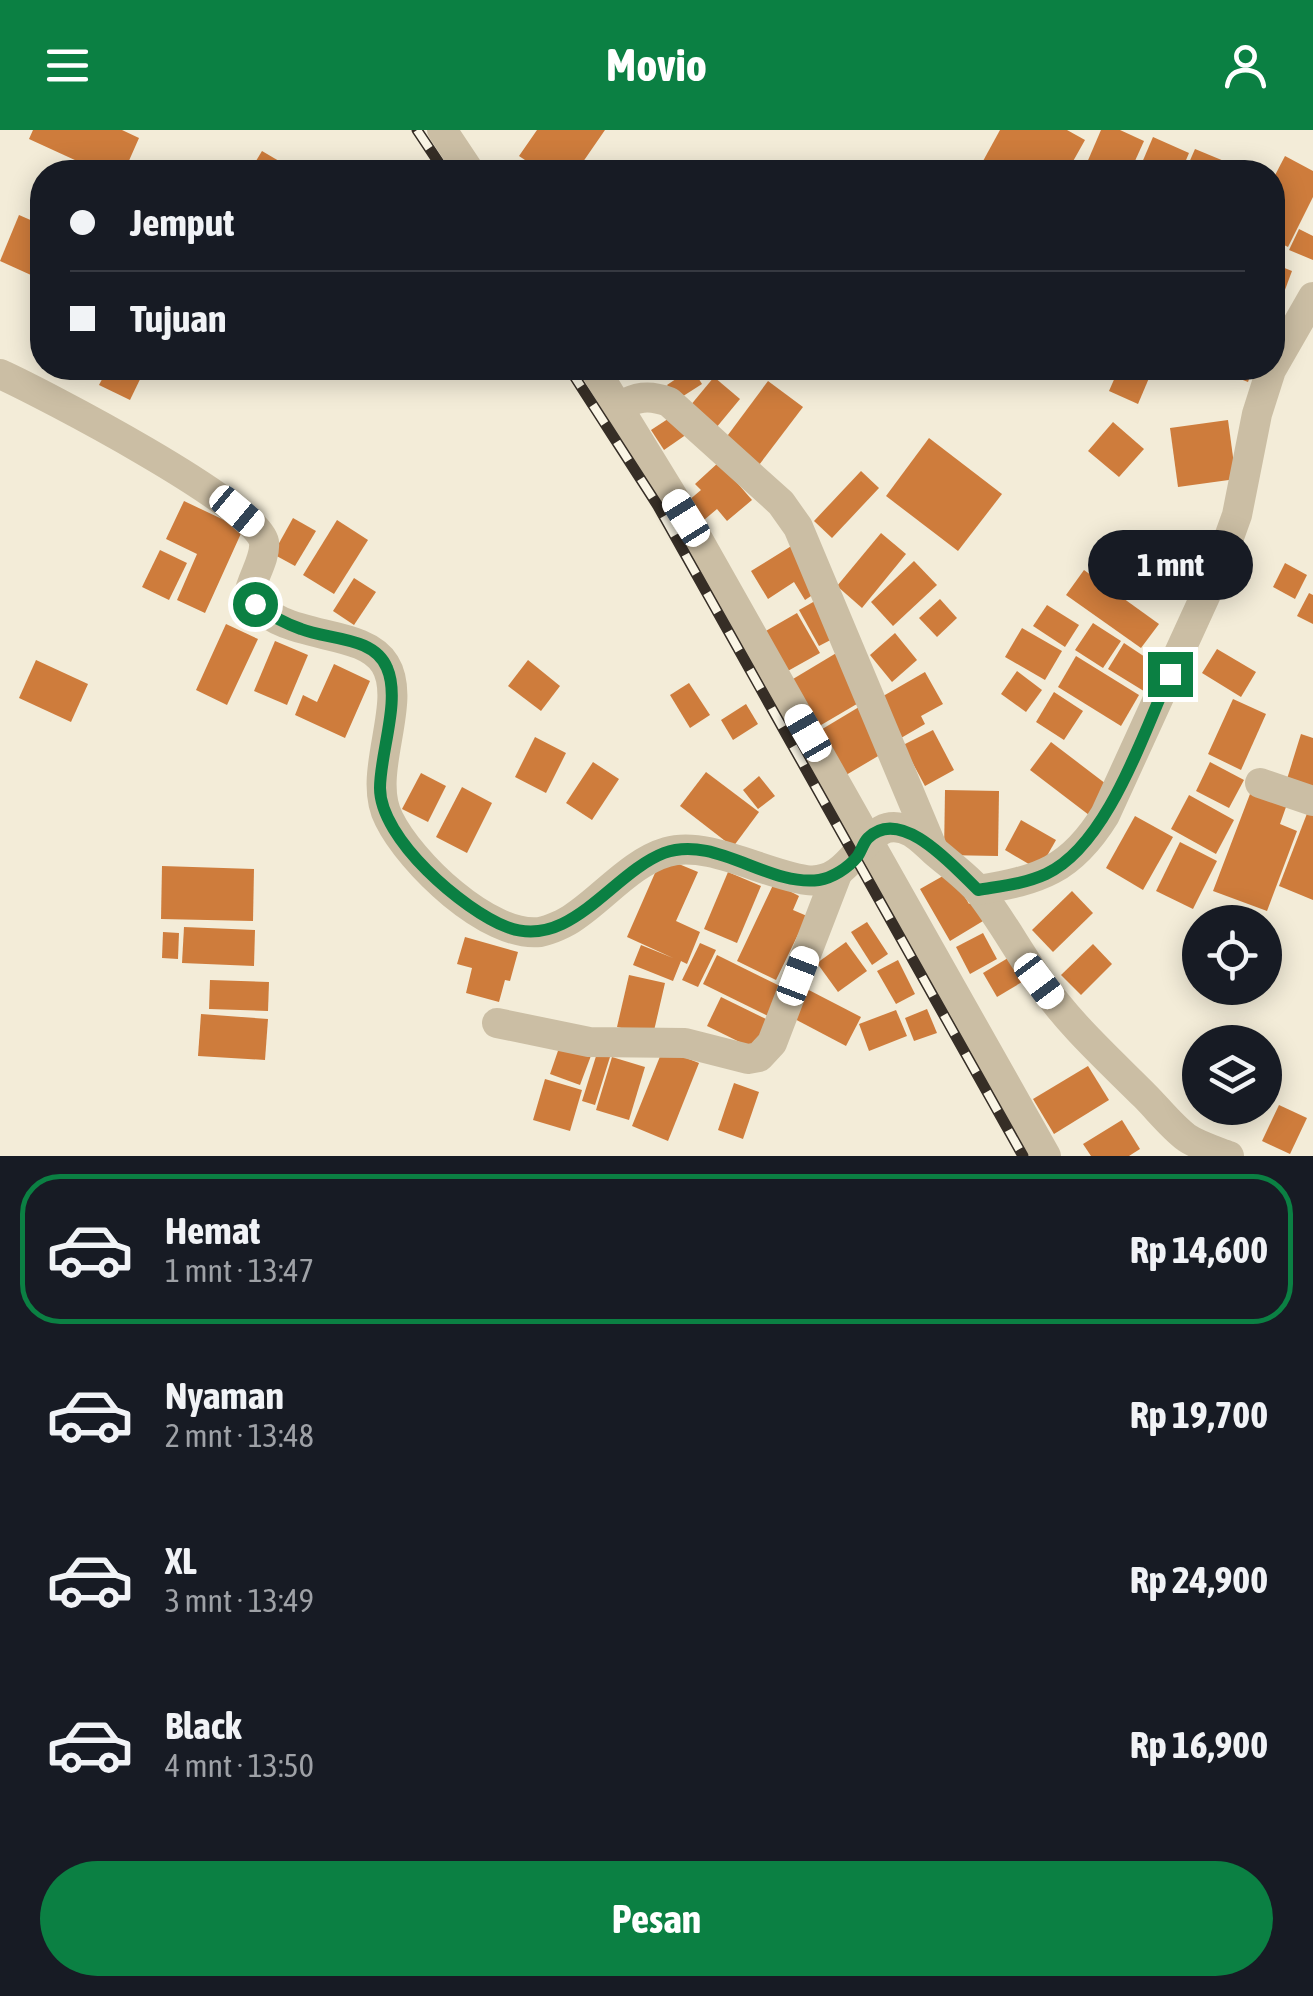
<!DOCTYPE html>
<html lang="id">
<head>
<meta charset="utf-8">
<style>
  :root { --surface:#171b24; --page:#242831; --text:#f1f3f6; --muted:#9ea1a6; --line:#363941; --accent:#0b8043 }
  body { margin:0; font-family:"Asap Condensed",sans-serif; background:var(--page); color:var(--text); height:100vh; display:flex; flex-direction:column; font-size:38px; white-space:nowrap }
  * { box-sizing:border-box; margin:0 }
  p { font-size:32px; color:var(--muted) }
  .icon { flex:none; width:55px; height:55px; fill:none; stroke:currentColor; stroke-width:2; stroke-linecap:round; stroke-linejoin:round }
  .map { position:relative; height:1026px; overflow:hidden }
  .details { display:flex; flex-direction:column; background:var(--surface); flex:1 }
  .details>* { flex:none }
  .guide { position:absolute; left:30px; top:30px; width:1255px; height:220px; border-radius:40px; box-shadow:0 5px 25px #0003; display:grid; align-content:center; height:220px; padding:0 40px; background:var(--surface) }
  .controls { position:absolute; left:1182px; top:775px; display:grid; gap:20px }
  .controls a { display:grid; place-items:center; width:100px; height:100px; border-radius:50%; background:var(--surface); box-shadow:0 5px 25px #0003; font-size:50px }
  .end { position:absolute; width:45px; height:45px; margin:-22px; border:12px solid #0b8043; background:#fff; box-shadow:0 0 0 5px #fff }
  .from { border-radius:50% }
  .bubble { position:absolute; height:70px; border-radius:35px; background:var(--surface); box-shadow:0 5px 25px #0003; font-size:32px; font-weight:700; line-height:70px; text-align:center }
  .car { position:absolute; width:30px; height:60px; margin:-30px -15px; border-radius:12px; box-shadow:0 0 8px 2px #0007; background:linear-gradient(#fff 24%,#345 0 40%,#fff 0 76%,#345 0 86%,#fff 0) }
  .guide b { display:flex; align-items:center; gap:35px; height:95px; font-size:38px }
  .guide b+b { border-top:2px solid var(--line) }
  .guide i { width:25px; height:25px; background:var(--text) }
  ul { padding:18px 0 0; list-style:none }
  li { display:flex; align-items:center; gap:30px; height:150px; margin:0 20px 15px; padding:0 20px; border:5px solid transparent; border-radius:40px }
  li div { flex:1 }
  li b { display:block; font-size:38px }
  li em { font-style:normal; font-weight:700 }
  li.current { border-color:var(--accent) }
  li>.icon { width:90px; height:90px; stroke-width:1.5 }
  .cta { display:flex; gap:20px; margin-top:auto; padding:20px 40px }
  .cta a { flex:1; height:115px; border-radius:60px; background:var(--accent); color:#fff; font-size:40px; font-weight:700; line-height:115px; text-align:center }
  header { display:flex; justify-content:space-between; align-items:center; height:130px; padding:0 40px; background:var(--accent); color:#fff; font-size:45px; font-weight:700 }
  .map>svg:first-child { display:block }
  .building { fill:#ce7c3c }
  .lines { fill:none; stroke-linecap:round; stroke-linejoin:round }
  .minor { stroke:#cbbea4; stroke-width:30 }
  .rail-casing { stroke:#362e26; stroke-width:11 }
  .rail { stroke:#faf5e5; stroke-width:8; stroke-dasharray:22; stroke-linecap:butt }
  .route { stroke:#0b8043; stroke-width:12 }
</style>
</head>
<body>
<header><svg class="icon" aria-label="menu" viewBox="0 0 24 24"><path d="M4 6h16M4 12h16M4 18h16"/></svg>Movio<svg class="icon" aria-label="person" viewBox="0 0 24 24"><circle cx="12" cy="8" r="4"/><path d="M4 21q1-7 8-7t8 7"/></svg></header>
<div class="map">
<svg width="1313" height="1026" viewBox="0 0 1313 1026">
  <rect width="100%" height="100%" fill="#f3ecd8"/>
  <!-- building -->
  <g class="building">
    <path d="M33,0H122L139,8L124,42H72L77,31L29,9Z"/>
    <path d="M537,0H605L576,42H521L528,32L519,26Z"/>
    <path d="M1000,0H1067L1085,10L1067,42H977Z"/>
    <path d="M1101,0H1120L1144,11L1130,42H1083Z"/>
    <path d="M1153,7L1189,23L1181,42H1138Z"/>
    <path d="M1195,19L1224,31L1220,42H1185Z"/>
    <path d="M262,21L279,31L272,42L250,41Z"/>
    <path d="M1285,26L1313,41V67L1288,117L1272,109V51Z"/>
    <path d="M19,85L42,95V150L0,131Z"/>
    <path d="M1299,99L1313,106V130L1289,120Z"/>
    <path d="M1272,133L1292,141L1273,192H1272Z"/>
    <path d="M108,238L145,239L130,270L99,255Z"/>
    <path d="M692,238L702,254L677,270L667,255Z"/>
    <path d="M1119,238H1145L1152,241L1138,274L1109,261Z"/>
    <path d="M1212,238H1253L1248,252Z"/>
    <path d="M714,247L740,269L711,304L685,282Z"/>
    <path d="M768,251L803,277L756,339L722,313Z"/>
    <path d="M677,283L690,302L664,320L651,300Z"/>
    <path d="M1228,290L1236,349L1178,357L1170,298Z"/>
    <path d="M1113,292L1144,319L1119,347L1088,321Z"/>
    <path d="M929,308L1002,364L958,421L886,366Z"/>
    <path d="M719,332L752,370L727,391L717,379L704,390L688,371L701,360L695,354Z"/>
    <path d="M861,341L879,358L832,408L814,391Z"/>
    <path d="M184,371L243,399L205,483L177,470L197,424L166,409Z"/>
    <path d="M293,388L316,401L295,436L273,424Z"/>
    <path d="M337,390L368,410L334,464L303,445Z"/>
    <path d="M881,403L906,424L862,478L837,456Z"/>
    <path d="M793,415L820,460L805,470L794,452L768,469L751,441Z"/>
    <path d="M160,420L187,433L169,470L142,457Z"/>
    <path d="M914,431L937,455L893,496L871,472Z"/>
    <path d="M1285,433L1307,445L1295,469L1273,457Z"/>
    <path d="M1084,440L1159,494L1141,518L1066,465Z"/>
    <path d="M354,448L376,462L354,495L333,481Z"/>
    <path d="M1309,463L1313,465V494L1297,486Z"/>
    <path d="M822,467L842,504L819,516L799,480Z"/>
    <path d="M940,469L957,488L937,507L919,488Z"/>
    <path d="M1047,475L1079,495L1065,517L1033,496Z"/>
    <path d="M797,483L820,523L786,542L764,502Z"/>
    <path d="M1093,493L1121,511L1103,538L1075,520Z"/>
    <path d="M226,494L258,509L227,575L196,560Z"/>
    <path d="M1022,498L1062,521L1045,550L1005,527Z"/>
    <path d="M895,503L917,530L892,552L870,525Z"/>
    <path d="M275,511L308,525L287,575L254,561Z"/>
    <path d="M1124,513L1163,539L1147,563L1108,539Z"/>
    <path d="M1217,519L1256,542L1241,567L1202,543Z"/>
    <path d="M838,522L867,568L816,598L788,552Z"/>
    <path d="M1076,526L1139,565L1121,596L1058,557Z"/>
    <path d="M36,530L88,554L71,592L19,568Z"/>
    <path d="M528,530L560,556L541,581L508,556Z"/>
    <path d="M334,534L370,551L345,608L295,585L303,565L317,572Z"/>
    <path d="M1017,541L1042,560L1026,582L1001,564Z"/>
    <path d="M925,542L943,574L921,586L925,594L901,608L878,569Z"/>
    <path d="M689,553L710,585L690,598L670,565Z"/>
    <path d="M1054,562L1083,581L1064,610L1036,592Z"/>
    <path d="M1233,569L1266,584L1241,640L1208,624Z"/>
    <path d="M746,574L758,594L733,610L721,590Z"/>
    <path d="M864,574L890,619L841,648L819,601Z"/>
    <path d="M933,600L954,640L925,656L903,615Z"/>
    <path d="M1301,604L1313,608V657L1287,649Z"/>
    <path d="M535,607L566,623L546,663L515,647Z"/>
    <path d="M1051,612L1110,657L1089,685L1030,640Z"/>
    <path d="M593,632L619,649L592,690L566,673Z"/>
    <path d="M1210,632L1244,650L1229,678L1196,661Z"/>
    <path d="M706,642L759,682L733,717L680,676Z"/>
    <path d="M421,643L446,656L428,692L402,679Z"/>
    <path d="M759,646L775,666L758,679L743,660Z"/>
    <path d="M462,657L492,673L467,723L436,707Z"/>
    <path d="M945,660L999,661L998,726L944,725Z"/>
    <path d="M1250,664L1286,677L1280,694L1297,701L1267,781L1213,761Z"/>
    <path d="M1189,665L1234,690L1216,724L1171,699Z"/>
    <path d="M1308,681L1313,683V770L1279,756Z"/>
    <path d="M1135,686L1173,707L1143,760L1106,738Z"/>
    <path d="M1021,690L1056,710L1039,740L1005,720Z"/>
    <path d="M1180,712L1217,731L1193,779L1156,761Z"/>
    <path d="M662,727L698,742L676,791L700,802L687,834L681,831L673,851L633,835L641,815L673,828L627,807Z"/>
    <path d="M162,736L254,739L253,791L161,789Z"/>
    <path d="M728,742L761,756L737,813L704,799Z"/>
    <path d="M950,742L969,774L977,769L988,788L950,811L920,759Z"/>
    <path d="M774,753L799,766L793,780L807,786L776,850L737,831Z"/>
    <path d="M1072,761L1093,783L1053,822L1032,800Z"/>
    <path d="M867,792L888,824L872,835L851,802Z"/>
    <path d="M184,797L255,800L254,836L182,833Z"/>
    <path d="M163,802L179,803L178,829L162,828Z"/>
    <path d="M983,803L997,829L970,844L956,817Z"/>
    <path d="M465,807L518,822L510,851L505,850L499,872L466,863L472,838L457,834Z"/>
    <path d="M846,812L867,841L838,862L817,833Z"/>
    <path d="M700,813L716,820L698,857L682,850Z"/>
    <path d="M1093,814L1112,834L1081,865L1061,845Z"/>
    <path d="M717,825L788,860L774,889L703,854Z"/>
    <path d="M1013,825L1027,849L997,867L983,843Z"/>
    <path d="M898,830L915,864L896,874L877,841Z"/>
    <path d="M629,845L665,853L653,905L617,897Z"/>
    <path d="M210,850L269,852L268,881L209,879Z"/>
    <path d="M803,857L861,887L846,916L789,886Z"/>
    <path d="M721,867L770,891L756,920L707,896Z"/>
    <path d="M927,879L937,903L914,911L905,888Z"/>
    <path d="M896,880L907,906L869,921L859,894Z"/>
    <path d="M201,884L268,889L265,930L198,926Z"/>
    <path d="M561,912L592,923L580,955L550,944Z"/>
    <path d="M663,919L699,933L668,1011L632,996Z"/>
    <path d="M597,923L610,927L595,975L582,971Z"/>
    <path d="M612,927L645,937L629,990L596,980Z"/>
    <path d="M1088,936L1109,970L1054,1004L1033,969Z"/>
    <path d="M545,949L582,960L570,1001L533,990Z"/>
    <path d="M734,953L759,962L743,1009L718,1000Z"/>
    <path d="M1279,975L1307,988L1290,1024L1262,1011Z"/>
    <path d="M1122,990L1140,1019L1129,1026H1091L1083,1014Z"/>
  </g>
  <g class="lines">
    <!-- minor -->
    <g class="minor">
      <path d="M442,0L470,42"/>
      <path d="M594,238L686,388L1046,1026"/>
      <path d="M0,244C42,263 257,375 264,412C266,428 252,448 249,464C279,514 361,495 385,534C409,573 365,644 389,689C410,732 488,808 540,802C550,800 566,793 574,787C604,767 632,732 667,722C707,710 764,744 806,750C858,757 864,677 911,702C920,707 927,715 934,721C949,734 966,746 979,761C1001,789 1018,821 1038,849C1068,893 1107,928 1145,966C1158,979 1172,997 1187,1008C1199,1016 1216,1021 1229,1026"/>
      <path d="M618,277C636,267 648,264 669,272L781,373L798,397L932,717"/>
      <path d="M1260,653L1313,671"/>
      <path d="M978,760C1040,750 1071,740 1105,685L1218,438L1237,385L1257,284L1271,240L1313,167"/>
      <path d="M497,893L589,912L685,913L748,929L759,927L772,913L837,744"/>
    </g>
    <!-- rail casing -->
    <g class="rail-casing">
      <g id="rail">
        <path d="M417,0L445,42"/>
        <path d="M569,238L658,376L1023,1026"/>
      </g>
    </g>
    <!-- rail -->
    <use href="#rail" class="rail"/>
  </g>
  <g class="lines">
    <!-- route -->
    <path class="route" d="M255,474C269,485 284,493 301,499C328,510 374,506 387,538C401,570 380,623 380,658C380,709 463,780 507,797C570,821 612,743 664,723C715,704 768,757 819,750C832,748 848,738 857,727C861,722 863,713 868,708C901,675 954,737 978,760C1001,756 1024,754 1046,744C1107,716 1143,604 1170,544"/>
  </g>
</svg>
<div class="controls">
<a><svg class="icon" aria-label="locate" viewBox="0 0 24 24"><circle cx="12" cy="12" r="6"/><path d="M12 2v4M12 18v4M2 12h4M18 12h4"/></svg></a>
<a><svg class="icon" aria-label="layers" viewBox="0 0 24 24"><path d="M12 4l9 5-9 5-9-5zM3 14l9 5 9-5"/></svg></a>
</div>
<i class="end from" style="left:255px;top:474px"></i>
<i class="end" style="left:1170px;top:544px"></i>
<div class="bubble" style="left:1088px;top:400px;width:165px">1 mnt</div>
<i class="car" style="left:237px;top:381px;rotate:130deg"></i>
<i class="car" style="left:686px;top:388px;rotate:328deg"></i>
<i class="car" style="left:808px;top:603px;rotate:330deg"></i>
<i class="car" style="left:798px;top:846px;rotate:21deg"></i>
<i class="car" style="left:1039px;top:851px;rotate:143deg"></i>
<div class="guide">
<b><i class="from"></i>Jemput</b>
<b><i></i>Tujuan</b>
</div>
</div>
<section class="details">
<ul>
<li class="current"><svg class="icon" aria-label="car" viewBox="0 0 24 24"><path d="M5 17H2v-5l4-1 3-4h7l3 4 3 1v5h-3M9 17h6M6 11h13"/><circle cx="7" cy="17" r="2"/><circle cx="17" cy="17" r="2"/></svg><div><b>Hemat</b><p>1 mnt · 13:47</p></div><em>Rp 14,600</em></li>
<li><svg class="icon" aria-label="car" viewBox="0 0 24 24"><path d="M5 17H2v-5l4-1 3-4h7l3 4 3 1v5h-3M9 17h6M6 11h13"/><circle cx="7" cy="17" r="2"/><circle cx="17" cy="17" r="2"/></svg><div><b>Nyaman</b><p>2 mnt · 13:48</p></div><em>Rp 19,700</em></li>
<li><svg class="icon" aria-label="car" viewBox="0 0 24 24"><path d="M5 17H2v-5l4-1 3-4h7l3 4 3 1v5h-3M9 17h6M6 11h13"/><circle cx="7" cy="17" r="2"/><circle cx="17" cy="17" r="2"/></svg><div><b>XL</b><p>3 mnt · 13:49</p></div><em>Rp 24,900</em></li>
<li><svg class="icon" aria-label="car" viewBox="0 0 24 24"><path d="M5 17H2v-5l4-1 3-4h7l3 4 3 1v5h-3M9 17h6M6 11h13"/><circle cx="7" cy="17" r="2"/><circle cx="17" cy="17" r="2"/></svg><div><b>Black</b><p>4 mnt · 13:50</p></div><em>Rp 16,900</em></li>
</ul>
<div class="cta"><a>Pesan</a></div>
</section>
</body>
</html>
